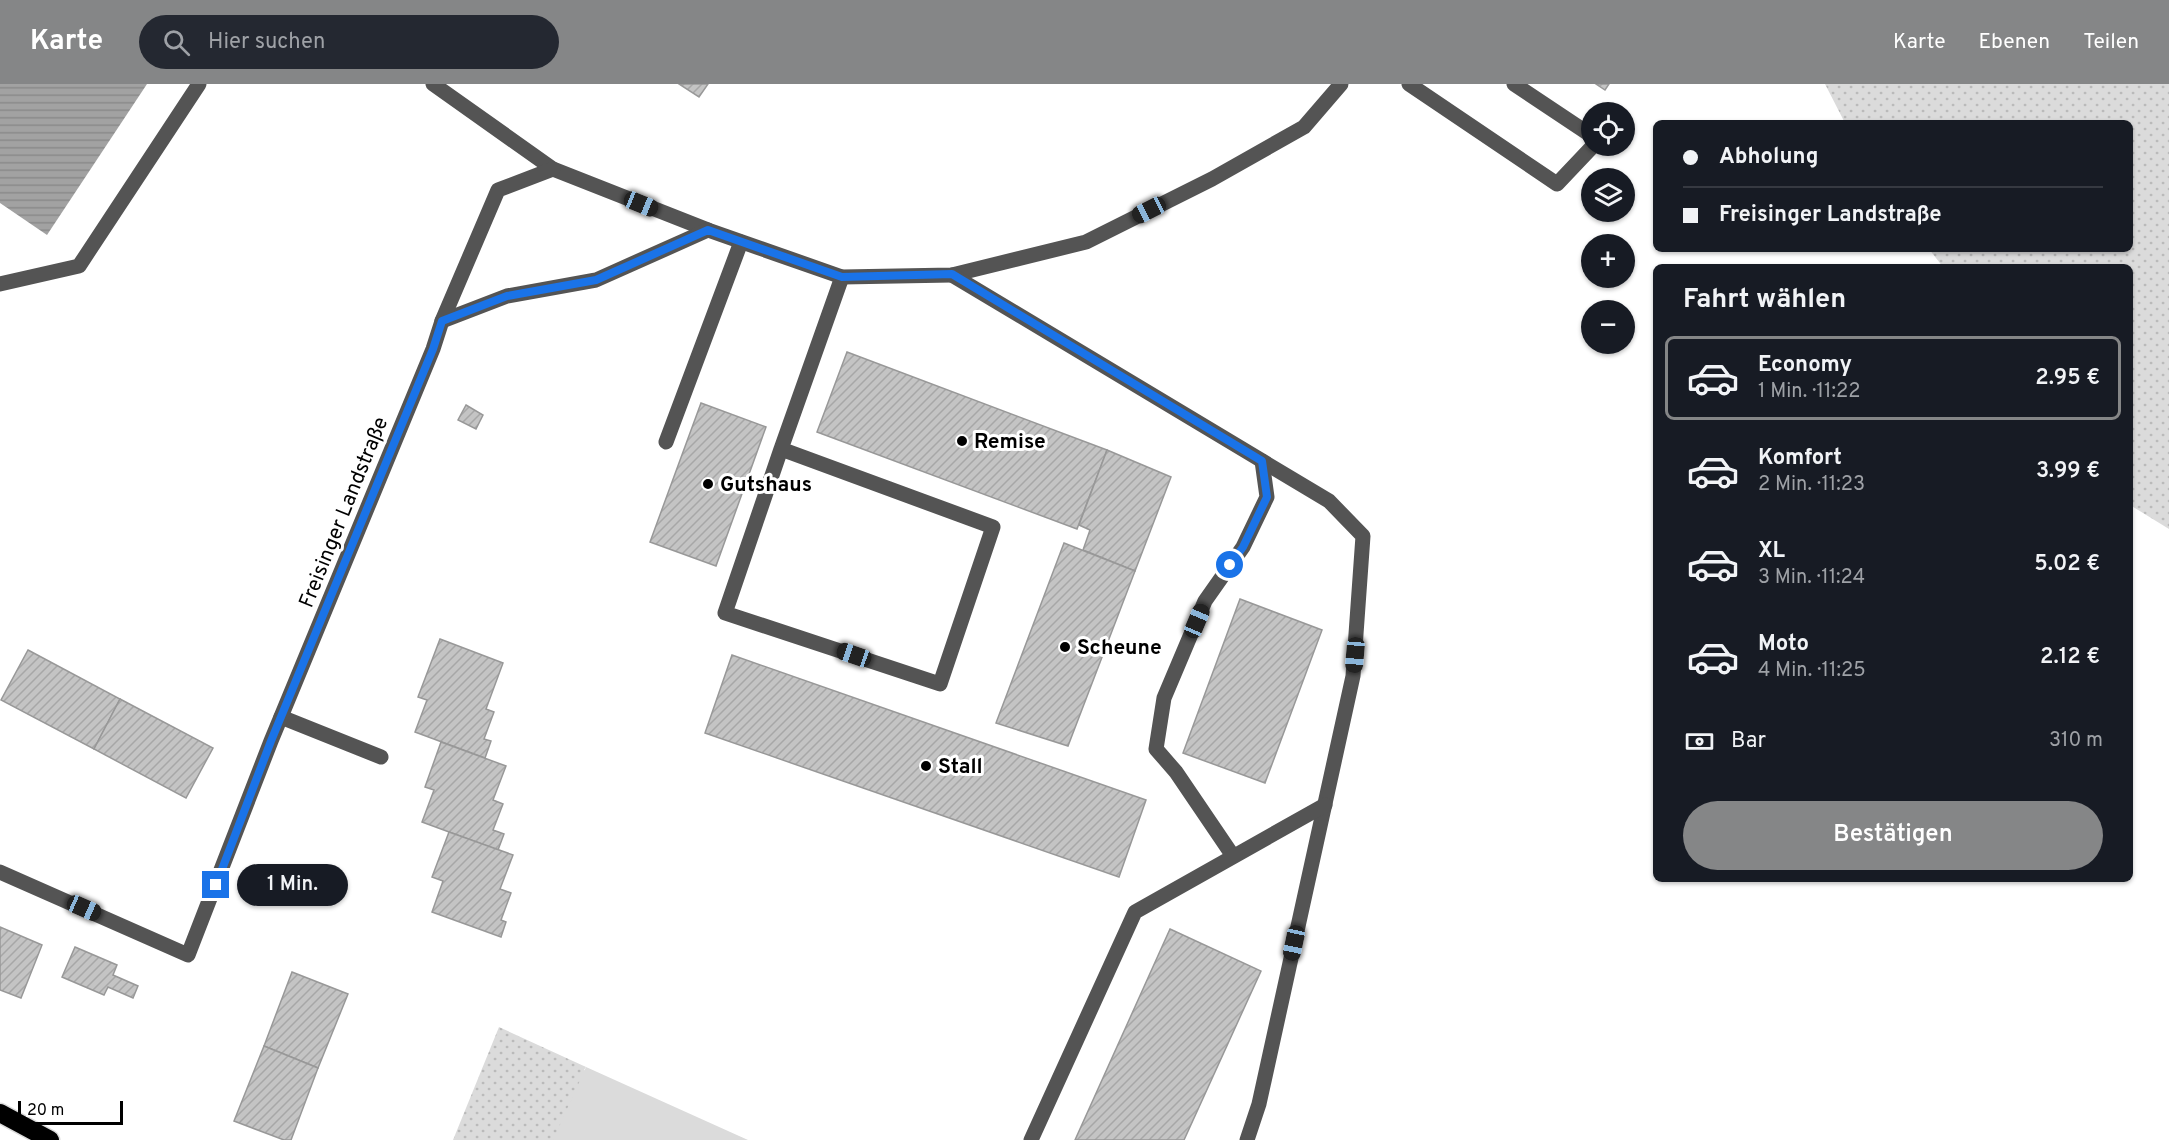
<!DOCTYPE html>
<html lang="de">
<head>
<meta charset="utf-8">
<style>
  :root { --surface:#171b24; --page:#242831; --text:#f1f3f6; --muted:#9ea1a6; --line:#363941; --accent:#858687 }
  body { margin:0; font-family:Overpass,sans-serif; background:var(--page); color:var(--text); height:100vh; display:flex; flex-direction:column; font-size:22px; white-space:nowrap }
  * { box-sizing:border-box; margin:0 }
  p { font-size:20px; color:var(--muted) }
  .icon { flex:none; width:33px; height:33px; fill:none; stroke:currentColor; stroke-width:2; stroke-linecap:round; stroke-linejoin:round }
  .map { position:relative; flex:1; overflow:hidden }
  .drawer { position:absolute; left:1653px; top:180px; width:480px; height:618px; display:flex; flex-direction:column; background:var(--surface); border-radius:9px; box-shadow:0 2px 4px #0004 }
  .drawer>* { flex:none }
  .hud { position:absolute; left:1653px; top:36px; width:480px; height:132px; border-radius:9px; box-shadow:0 2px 4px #0004; display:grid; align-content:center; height:132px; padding:0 30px; background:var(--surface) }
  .fabs { position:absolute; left:1581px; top:18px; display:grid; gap:12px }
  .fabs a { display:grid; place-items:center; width:54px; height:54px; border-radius:50%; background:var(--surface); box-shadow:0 2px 4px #0004; font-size:30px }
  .scale { position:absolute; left:18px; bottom:15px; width:105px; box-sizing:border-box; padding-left:6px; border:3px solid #000; border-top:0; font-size:16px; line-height:21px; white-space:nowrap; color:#000; -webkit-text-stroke:4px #fff; paint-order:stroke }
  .end { position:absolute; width:27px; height:27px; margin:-14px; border:8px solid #1a73e8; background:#fff; box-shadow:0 0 0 3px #fff }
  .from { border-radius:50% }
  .bubble { position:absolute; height:42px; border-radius:21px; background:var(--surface); box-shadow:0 2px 4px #0004; font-size:20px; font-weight:600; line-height:42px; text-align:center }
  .car { position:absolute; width:18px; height:36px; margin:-18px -9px; border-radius:8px; box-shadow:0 0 4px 2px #0007; background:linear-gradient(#222 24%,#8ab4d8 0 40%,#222 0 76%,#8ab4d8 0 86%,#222 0) }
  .hud b { display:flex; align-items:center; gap:21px; height:57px; font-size:22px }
  .hud b+b { border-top:2px solid var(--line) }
  .hud i { width:15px; height:15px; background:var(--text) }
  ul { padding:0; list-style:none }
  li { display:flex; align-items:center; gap:18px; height:84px; margin:0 12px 9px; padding:0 18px; border:3px solid transparent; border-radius:9px }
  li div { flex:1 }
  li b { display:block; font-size:22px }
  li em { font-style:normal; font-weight:600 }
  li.current { border-color:var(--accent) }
  li>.icon { width:54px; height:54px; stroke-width:1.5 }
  h2 { padding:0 30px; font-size:27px; line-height:72px }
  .pay { display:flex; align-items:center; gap:15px; height:66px; padding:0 30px; font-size:22px }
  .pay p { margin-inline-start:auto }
  .action { display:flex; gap:12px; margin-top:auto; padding:12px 30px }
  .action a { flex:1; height:69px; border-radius:36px; background:var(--accent); color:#fff; font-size:24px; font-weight:600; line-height:69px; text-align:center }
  header { display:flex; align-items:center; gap:36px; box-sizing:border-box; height:84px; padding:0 30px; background:var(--accent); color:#fff }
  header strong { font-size:28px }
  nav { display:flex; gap:33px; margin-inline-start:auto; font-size:21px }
  .search { width:420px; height:54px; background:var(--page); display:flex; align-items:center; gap:15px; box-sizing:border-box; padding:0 21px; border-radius:33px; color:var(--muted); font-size:22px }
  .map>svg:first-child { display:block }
  .green { fill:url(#green-dots) }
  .pitch { fill:#dbdbdb }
  .water { fill:url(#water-rules) }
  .building { fill:url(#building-hatch); stroke:#989898; stroke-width:1.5 }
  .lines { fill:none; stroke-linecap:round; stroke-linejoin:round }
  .highway-casing { stroke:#dbdbdb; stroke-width:21 }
  .minor { stroke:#545454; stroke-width:15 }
  .highway { stroke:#000; stroke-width:18 }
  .route { stroke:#1a73e8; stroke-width:8 }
  .poi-dot { fill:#000; stroke:#fff; stroke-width:2 }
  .labels { text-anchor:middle; stroke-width:6; stroke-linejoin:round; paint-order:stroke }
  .poi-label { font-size:21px; font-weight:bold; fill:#000; stroke:#fff; text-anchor:start }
  .street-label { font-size:21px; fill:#000; stroke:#fff }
</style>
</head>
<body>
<header>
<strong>Karte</strong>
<div class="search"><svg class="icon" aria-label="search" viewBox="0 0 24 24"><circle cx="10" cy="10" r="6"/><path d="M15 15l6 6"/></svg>Hier suchen</div>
<nav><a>Karte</a><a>Ebenen</a><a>Teilen</a></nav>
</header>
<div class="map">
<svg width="2169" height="1056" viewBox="0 0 2169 1056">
  <defs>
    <pattern id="green-dots" width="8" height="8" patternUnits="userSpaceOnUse" patternTransform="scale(1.5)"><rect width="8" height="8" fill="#dbdbdb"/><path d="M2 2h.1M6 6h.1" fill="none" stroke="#bababa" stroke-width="1.8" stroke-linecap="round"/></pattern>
    <pattern id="water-rules" width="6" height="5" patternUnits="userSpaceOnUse" patternTransform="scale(1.5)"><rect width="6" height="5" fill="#a2a2a2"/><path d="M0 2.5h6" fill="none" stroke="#8a8a8a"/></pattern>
    <pattern id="building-hatch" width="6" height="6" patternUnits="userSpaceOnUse" patternTransform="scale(1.5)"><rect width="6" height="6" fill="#c4c4c4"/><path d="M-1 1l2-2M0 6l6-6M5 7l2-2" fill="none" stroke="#a7a7a7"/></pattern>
  </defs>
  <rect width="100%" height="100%" fill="#fff"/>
  <!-- green -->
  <g class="green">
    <path d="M1825,0H2169V445L2130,421V183H1943L1929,165H2130V39H1845Z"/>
    <path d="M499,943L586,983L584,986L747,1056H453Z"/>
  </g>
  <!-- pitch -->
  <path class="pitch" d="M586,983L748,1056H553Z"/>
  <!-- water -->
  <path class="water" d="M0,0H147L47,151L0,119Z"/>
  <!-- building -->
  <g class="building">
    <path d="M679,0H708L699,13Z"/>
    <path d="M1596,0H1609L1605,6Z"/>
    <path d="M847,268L1107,366L1077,445L817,348Z"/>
    <path d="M701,319L766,343L716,482L650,458Z"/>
    <path d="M466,321L483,331L476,345L458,336Z"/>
    <path d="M1107,366L1171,393L1135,487L1083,466L1090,446L1079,441Z"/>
    <path d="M1064,459L1135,487L1068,662L996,639Z"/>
    <path d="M1240,515L1322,546L1265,699L1183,669Z"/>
    <path d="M440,555L503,579L486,625L494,628L484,655L491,657L485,674L415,648L427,616L418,613Z"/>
    <path d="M28,566L120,615L94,665L1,616Z"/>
    <path d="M732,571L1146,716L1119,793L705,649Z"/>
    <path d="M120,615L213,664L186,714L94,665Z"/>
    <path d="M441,658L506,682L493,716L503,720L493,746L504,750L498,766L422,738L434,706L425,703Z"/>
    <path d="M449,748L513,771L500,805L511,809L501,836L506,838L501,853L432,828L443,797L432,793Z"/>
    <path d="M0,843L42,861L21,914L0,906Z"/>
    <path d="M1170,845L1261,887L1184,1056H1075Z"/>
    <path d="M75,863L117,881L113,891L138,902L133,914L108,903L104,911L62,893Z"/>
    <path d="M292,888L348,910L318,984L264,962Z"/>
    <path d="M264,962L318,984L291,1056H284L234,1037Z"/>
  </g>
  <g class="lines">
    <!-- highway casing -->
    <g class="highway-casing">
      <path id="highway" d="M0,1029L50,1056"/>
    </g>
    <!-- minor -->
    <g class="minor">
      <path d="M433,0L553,85L708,146L842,193L952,191L1086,158L1212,95L1304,43L1341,0"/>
      <path d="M1409,0L1557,100L1593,62"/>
      <path d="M1514,0L1592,52"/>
      <path d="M952,191L1329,417L1363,452L1353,592L1259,1020L1247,1056"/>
      <path d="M0,200L79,182L199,0"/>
      <path d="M442,237L507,212L596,196L708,146"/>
      <path d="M666,358L741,158"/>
      <path d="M781,365L725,529L940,600L993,443L781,365L842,193"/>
      <path d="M281,633L381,673"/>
      <path d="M1233,772L1176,688L1156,665L1164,614L1205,517L1243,463L1267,413L1262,377"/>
      <path d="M0,788L188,871L271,657L433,265L442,237L498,106L553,85"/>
      <path d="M1031,1056L1135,828L1325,721"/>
    </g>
    <!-- highway -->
    <use href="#highway" class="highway"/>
  </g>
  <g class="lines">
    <!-- route -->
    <path class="route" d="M216,801L271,657L433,265L442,237L507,212L596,196L708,146L842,193L952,190L1262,377L1267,413L1243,463L1230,481"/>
  </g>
  <!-- markers -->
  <g class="poi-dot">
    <circle cx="962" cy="357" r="6"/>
    <circle cx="708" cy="400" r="6"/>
    <circle cx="1065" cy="563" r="6"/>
    <circle cx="926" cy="682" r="6"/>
  </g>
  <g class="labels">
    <!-- poi labels -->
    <g class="poi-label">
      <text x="974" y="364">Remise</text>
      <text x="720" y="407">Gutshaus</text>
      <text x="1077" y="570">Scheune</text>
      <text x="938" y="689">Stall</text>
    </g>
    <!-- street labels -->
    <g class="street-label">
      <text transform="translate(343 428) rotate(-68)" y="7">Freisinger Landstraße</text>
    </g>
  </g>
</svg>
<div class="fabs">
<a><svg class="icon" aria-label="locate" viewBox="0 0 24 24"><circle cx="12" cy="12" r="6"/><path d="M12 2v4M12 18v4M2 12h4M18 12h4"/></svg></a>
<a><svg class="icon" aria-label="layers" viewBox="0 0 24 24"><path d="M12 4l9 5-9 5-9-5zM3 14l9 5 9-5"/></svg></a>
<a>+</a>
<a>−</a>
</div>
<div class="scale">20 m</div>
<i class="end from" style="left:1230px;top:481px"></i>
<i class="end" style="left:216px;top:801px"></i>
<div class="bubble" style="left:237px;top:780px;width:111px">1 Min.</div>
<i class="car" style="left:641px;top:120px;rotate:112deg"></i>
<i class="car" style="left:1149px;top:126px;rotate:243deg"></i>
<i class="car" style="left:1197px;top:537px;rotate:23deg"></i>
<i class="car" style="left:854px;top:571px;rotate:289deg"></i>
<i class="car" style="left:1355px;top:571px;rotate:185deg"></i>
<i class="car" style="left:84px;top:824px;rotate:114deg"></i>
<i class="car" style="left:1294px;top:859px;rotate:192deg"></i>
<div class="hud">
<b><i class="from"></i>Abholung</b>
<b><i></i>Freisinger Landstraße</b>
</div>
<section class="drawer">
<h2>Fahrt wählen</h2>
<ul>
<li class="current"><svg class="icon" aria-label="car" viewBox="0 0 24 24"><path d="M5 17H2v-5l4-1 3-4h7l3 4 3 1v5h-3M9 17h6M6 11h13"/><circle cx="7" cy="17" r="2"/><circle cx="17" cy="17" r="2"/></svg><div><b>Economy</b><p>1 Min. · 11:22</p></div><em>2.95 €</em></li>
<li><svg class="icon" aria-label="car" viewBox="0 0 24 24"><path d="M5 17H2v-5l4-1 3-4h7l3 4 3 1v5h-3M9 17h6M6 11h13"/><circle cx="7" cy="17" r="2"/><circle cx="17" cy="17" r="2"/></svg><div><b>Komfort</b><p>2 Min. · 11:23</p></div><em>3.99 €</em></li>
<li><svg class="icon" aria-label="car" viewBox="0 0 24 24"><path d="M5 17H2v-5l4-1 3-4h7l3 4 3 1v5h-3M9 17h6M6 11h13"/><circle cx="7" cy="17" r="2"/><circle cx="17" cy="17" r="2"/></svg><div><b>XL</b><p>3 Min. · 11:24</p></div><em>5.02 €</em></li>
<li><svg class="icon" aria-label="car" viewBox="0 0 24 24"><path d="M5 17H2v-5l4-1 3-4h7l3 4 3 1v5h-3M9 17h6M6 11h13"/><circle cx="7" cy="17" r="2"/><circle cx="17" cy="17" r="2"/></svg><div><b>Moto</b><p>4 Min. · 11:25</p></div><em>2.12 €</em></li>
</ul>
<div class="pay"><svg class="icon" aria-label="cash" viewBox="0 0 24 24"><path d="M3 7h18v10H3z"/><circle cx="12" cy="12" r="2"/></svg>Bar<p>310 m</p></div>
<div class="action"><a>Bestätigen</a></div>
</section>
</div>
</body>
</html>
